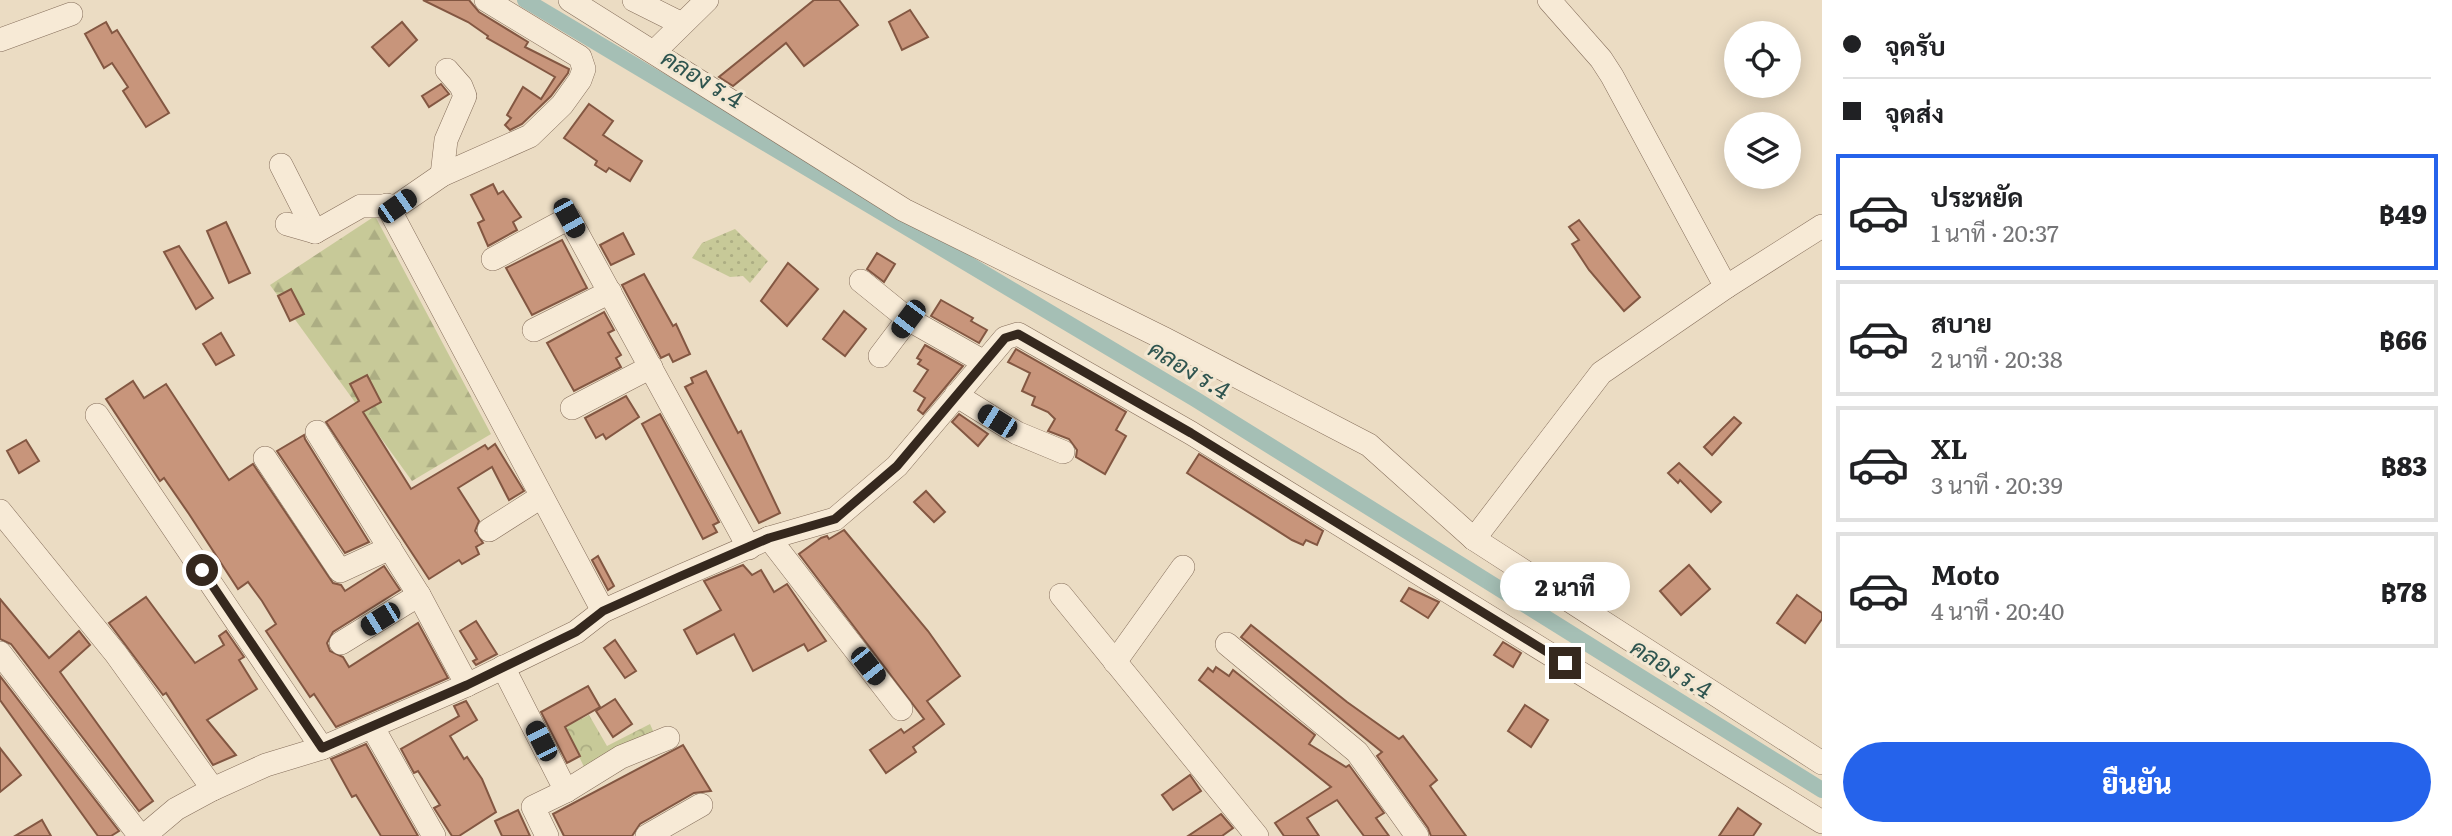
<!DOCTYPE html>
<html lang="th">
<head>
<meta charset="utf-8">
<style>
  :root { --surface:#fff; --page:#f2f2f2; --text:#202124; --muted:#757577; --line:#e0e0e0; --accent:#2563eb }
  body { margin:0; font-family:Literata,Sarabun,serif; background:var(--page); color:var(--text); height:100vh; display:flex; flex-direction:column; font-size:26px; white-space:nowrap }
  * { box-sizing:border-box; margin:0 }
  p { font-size:23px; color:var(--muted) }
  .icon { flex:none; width:38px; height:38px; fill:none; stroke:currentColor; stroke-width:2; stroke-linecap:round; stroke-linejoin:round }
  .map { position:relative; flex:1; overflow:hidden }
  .sheet { display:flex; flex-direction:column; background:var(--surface); width:630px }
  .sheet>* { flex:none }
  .hud { display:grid; align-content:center; height:154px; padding:0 21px; background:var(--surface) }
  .controls { position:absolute; left:1724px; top:21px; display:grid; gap:14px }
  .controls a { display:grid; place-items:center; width:77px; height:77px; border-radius:50%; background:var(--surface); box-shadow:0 4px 18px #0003; font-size:35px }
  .end { position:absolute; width:32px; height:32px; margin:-16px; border:9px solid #35281e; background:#fff; box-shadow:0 0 0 4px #fff }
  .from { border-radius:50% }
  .bubble { position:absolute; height:49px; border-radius:24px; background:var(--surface); box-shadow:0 4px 18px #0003; font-size:23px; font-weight:800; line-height:49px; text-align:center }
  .car { position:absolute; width:21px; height:42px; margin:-21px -10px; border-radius:9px; box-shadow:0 0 5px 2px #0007; background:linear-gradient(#222 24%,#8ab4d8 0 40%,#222 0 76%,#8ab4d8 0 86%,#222 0) }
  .hud b { display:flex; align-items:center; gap:24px; height:66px; font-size:26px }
  .hud b+b { border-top:2px solid var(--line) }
  .hud i { width:18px; height:18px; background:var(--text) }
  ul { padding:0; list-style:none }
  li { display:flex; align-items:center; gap:21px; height:116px; margin:0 14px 10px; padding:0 7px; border:4px solid var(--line); border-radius:0px }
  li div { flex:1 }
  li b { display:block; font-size:26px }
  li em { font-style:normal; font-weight:800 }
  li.active { border-color:var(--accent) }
  li>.icon { width:63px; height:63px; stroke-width:1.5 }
  .button { display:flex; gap:14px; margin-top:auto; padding:14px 21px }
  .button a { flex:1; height:80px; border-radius:42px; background:var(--accent); color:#fff; font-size:28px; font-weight:800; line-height:80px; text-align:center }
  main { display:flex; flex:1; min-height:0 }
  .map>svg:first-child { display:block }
  .grass { fill:url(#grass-dots) }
  .forest { fill:url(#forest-firs) }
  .park { fill:url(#park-crowns) }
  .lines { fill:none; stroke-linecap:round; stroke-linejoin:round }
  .canal { stroke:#a5bfb5; stroke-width:16 }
  .building { fill:#c8957b; stroke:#835742; stroke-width:2 }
  .minor-casing { stroke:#856e5b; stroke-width:24 }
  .minor { stroke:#f7ead6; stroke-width:23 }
  .route { stroke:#35281e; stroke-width:9 }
  .labels { text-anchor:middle; stroke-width:6; stroke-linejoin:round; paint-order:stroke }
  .water-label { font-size:24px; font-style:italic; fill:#2e544f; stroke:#f3e7d2 }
</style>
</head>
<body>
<main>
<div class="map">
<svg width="1822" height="836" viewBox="0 0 1822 836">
  <defs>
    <pattern id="grass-dots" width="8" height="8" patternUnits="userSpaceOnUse" patternTransform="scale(1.75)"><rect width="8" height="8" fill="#c7c998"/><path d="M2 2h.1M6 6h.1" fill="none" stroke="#acad83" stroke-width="1.8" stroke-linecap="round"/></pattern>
    <pattern id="forest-firs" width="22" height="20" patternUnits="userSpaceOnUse" patternTransform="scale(1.75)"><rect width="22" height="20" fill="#c7c998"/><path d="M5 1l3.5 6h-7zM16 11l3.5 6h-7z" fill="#acad83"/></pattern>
    <pattern id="park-crowns" width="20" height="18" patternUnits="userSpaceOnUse" patternTransform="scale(1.75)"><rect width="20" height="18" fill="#c7c998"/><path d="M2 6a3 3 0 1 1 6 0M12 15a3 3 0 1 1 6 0" fill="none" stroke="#acad83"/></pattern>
  </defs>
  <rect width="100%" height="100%" fill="#ebdcc3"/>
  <!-- grass -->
  <path class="grass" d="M735,229L768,261L750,283L743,276L730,277L692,258L702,243Z"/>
  <!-- forest -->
  <path class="forest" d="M375,216L491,434L412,481L270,285Z"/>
  <!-- park -->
  <path class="park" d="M589,715L607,746L650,724L654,733L585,769L565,727Z"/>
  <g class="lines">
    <!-- canal -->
    <path class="canal" d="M525,0L1195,399L1822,790"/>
  </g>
  <!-- building -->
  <g class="building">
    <path d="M423,0H469L479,12L528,42L525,47L569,69L568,73L551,96L522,124L510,130L505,125L511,118L507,115L523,87L541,99L555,77L487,38L488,36L468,22Z"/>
    <path d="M814,0H839L858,25L804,66L786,43L733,86L719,77Z"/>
    <path d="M910,10L928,37L902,50L889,22Z"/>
    <path d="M106,22L112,33L117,30L169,113L146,127L123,91L128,87L112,63L104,68L85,34Z"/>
    <path d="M402,22L417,40L389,66L372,47Z"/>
    <path d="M441,84L449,94L429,107L422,96Z"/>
    <path d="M589,104L613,121L603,135L642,161L630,181L609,168L606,172L595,165L597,161L564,138Z"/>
    <path d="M493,184L498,194L503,191L521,217L513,222L517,230L488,246L478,223L484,220L471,195Z"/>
    <path d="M1579,220L1640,297L1624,311L1589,270L1572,244L1579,240L1569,227Z"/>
    <path d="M226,222L250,273L229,283L207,231Z"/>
    <path d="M623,233L634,254L611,265L600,245Z"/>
    <path d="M562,240L587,288L532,315L506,268Z"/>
    <path d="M179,246L213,298L196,309L164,252Z"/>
    <path d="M877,253L895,264L884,282L867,269Z"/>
    <path d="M788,263L818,289L787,326L761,301Z"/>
    <path d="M644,274L673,326L676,324L690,354L673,362L669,354L661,358L622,285Z"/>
    <path d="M291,289L304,314L290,321L278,296Z"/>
    <path d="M941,300L973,318L971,321L987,330L979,343L931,316Z"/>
    <path d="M844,311L866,329L845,356L823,339Z"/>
    <path d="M604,312L614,330L608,333L621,355L616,358L621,367L574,391L547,343Z"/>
    <path d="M221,333L234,355L216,365L203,344Z"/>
    <path d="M925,345L963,366L923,414L918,410L925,398L914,391L928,370L918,364L921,360L917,358Z"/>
    <path d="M1016,349L1126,412L1116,430L1126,436L1105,474L1076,457L1077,450L1069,439L1048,431L1055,419L1048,412L1032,405L1035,397L1022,391L1030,373L1008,362Z"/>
    <path d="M706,371L738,433L741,431L780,513L759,523L685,387L693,383L691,378Z"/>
    <path d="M367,375L381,402L363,412L411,489L485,445L488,449L495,444L524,491L509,500L492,467L458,488L479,521L475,531L483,543L476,547L479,554L462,564L459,560L429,579L326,422L359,401L350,384Z"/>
    <path d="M133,381L144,398L166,384L229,480L253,464L333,583L341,585L345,591L384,566L400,590L333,632L327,643L330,651L343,657L349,667L418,623L448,678L336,727L314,694L310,697L266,631L276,624L262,601L248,582L238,589L189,514L164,478L160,481L106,399Z"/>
    <path d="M626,396L639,417L606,439L603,434L596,438L585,418Z"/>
    <path d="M660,414L719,522L713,525L717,532L703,539L642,424Z"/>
    <path d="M959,414L988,434L978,446L952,422Z"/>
    <path d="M1734,417L1741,423L1712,455L1704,447Z"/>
    <path d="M304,435L305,439L369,542L345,553L277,451Z"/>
    <path d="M26,440L39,461L19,473L7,451Z"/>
    <path d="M1199,454L1323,531L1317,545L1306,540L1303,545L1292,540L1187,473Z"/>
    <path d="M1679,463L1721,502L1711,512L1680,480L1678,483L1668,473Z"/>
    <path d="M926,491L945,512L934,522L914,502Z"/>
    <path d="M844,530L928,631L960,676L927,701L944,724L913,747L916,752L886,773L870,750L901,729L904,733L924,719L799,554L821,538L827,536L829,539Z"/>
    <path d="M598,556L614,586L608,590L592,560Z"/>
    <path d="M743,565L752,575L761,570L774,592L787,584L826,641L808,651L804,644L753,671L734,634L697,654L684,630L721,610L704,581Z"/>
    <path d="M1689,565L1710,589L1681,615L1660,591Z"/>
    <path d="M1409,588L1439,602L1428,618L1401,601Z"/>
    <path d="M1797,595L1822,613V619L1805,643L1777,623Z"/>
    <path d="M146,597L195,663L224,645L219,636L226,631L244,657L239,660L257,689L207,720L236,755L213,765L166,693L163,695L109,623Z"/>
    <path d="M0,599L49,658L79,631L90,645L60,672L153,801L139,811L11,644L0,639Z"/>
    <path d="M476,621L497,654L476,665L473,661L477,659L460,631Z"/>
    <path d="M1251,625L1347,702L1399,739L1403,736L1437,780L1430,786L1466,836H1431L1428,828L1377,756L1382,752L1241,637Z"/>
    <path d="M615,640L636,671L625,678L604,648Z"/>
    <path d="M1503,642L1521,653L1513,667L1494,655Z"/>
    <path d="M1216,667L1229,676L1233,670L1315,735L1309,744L1346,767L1349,765L1384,813L1376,818L1389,836H1364L1337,800L1307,818L1319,836H1284L1275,823L1331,787L1199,680L1208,668L1213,672Z"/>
    <path d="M0,676L119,831L111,836H98L0,700Z"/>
    <path d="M588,686L600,707L565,727L580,756L567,763L541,712Z"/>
    <path d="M615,699L632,724L613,737L596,711Z"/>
    <path d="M466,701L477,720L450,736L464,759L467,757L482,779L496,812L459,836H452L434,808L440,805L418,771L414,773L401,749L459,716L454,706Z"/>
    <path d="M1525,705L1548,720L1531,747L1508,731Z"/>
    <path d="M366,744L418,836H381L356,795L352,797L331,759Z"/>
    <path d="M683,745L711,791L694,793L640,824L632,836H564L553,814Z"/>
    <path d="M0,748L21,775L0,792Z"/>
    <path d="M1190,775L1201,791L1173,810L1162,795Z"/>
    <path d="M1738,808L1761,824L1753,836H1719Z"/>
    <path d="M518,810L530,836H502L495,821Z"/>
    <path d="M1221,814L1233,828L1222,836H1188Z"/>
    <path d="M42,820L51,836H15Z"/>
  </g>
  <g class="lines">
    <!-- minor casing -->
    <g class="minor-casing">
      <g id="minor">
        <path d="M570,0L904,210L1165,339L1369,445L1474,539L1822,763"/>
        <path d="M634,0L680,23"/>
        <path d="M1549,0L1601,59L1612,76L1726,287"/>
        <path d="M0,40L71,14"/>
        <path d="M654,52L707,0"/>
        <path d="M281,165L315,232"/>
        <path d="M442,175L446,140L465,96L461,86L447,70"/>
        <path d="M387,205L603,611"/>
        <path d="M287,224L315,232L361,206H397L442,175L530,136L562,105L580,80L584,69L580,57L486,0"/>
        <path d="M493,259L569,218L749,548"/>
        <path d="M861,281L908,319L984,362"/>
        <path d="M534,330L610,292"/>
        <path d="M880,356L908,319"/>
        <path d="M956,395L1017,433L1063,452"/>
        <path d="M572,408L651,367"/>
        <path d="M97,415L322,748"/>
        <path d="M317,432L419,595L467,685"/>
        <path d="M265,458L340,571L390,548"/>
        <path d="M0,511L116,654L213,789"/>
        <path d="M489,530L541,497"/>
        <path d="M769,538L901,709"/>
        <path d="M1474,539L1601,373L1726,287L1822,226"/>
        <path d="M1061,595L1257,836"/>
        <path d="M341,643L419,595"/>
        <path d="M1227,644L1357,752L1417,836"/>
        <path d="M0,653L140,836"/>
        <path d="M1115,662L1183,567"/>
        <path d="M503,667L566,791L533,807L547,836"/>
        <path d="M373,728L434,836"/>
        <path d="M566,791L621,757L668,738"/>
        <path d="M144,836L176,809L213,789L266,765L322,748L467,685L576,632L603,611L681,576L769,538L835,519L897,466L1005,338L1018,334L1191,433L1822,822"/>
        <path d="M647,836L701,805"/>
      </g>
    </g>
    <!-- minor -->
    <use href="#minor" class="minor"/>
  </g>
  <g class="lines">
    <!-- route -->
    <path class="route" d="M202,570L322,748L467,685L576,632L603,611L681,576L769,538L835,519L897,466L1005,338L1018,334L1191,433L1565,663"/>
  </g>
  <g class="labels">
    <!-- water labels -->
    <g class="water-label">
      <text transform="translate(702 79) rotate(31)" y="8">คลอง ร.4</text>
      <text transform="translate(1189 370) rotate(31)" y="8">คลอง ร.4</text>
      <text transform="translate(1671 669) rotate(32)" y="8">คลอง ร.4</text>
    </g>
  </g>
</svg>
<div class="controls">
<a><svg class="icon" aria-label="locate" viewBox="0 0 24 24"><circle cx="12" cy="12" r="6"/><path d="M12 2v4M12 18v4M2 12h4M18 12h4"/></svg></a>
<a><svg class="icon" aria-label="layers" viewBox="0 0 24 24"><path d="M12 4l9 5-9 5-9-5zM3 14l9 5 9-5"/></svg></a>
</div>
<i class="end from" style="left:202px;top:570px"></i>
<i class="end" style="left:1565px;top:663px"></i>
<div class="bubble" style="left:1500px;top:562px;width:130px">2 นาที</div>
<i class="car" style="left:397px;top:206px;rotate:55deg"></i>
<i class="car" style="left:569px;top:218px;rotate:151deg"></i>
<i class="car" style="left:908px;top:319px;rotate:217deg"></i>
<i class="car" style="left:997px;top:421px;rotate:302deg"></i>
<i class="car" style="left:380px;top:619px;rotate:238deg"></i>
<i class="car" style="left:868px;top:666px;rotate:142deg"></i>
<i class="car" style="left:541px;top:741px;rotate:333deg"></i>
</div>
<section class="sheet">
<div class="hud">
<b><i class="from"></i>จุดรับ</b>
<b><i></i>จุดส่ง</b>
</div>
<ul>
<li class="active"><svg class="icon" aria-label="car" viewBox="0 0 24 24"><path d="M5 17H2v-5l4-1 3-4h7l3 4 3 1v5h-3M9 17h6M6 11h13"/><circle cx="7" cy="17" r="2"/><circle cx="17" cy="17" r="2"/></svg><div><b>ประหยัด</b><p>1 นาที · 20:37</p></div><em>฿49</em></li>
<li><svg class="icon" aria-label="car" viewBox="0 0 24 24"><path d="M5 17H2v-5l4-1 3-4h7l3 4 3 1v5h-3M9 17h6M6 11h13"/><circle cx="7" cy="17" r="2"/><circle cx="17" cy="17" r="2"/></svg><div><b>สบาย</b><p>2 นาที · 20:38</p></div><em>฿66</em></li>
<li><svg class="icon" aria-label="car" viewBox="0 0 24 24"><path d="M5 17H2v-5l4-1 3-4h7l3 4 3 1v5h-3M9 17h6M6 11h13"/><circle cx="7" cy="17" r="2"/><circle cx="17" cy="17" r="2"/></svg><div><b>XL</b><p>3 นาที · 20:39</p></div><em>฿83</em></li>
<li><svg class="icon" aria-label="car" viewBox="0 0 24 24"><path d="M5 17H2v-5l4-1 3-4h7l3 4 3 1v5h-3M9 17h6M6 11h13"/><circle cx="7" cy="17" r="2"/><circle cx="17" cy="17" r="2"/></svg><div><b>Moto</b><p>4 นาที · 20:40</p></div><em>฿78</em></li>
</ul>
<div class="button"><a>ยืนยัน</a></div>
</section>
</main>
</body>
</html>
